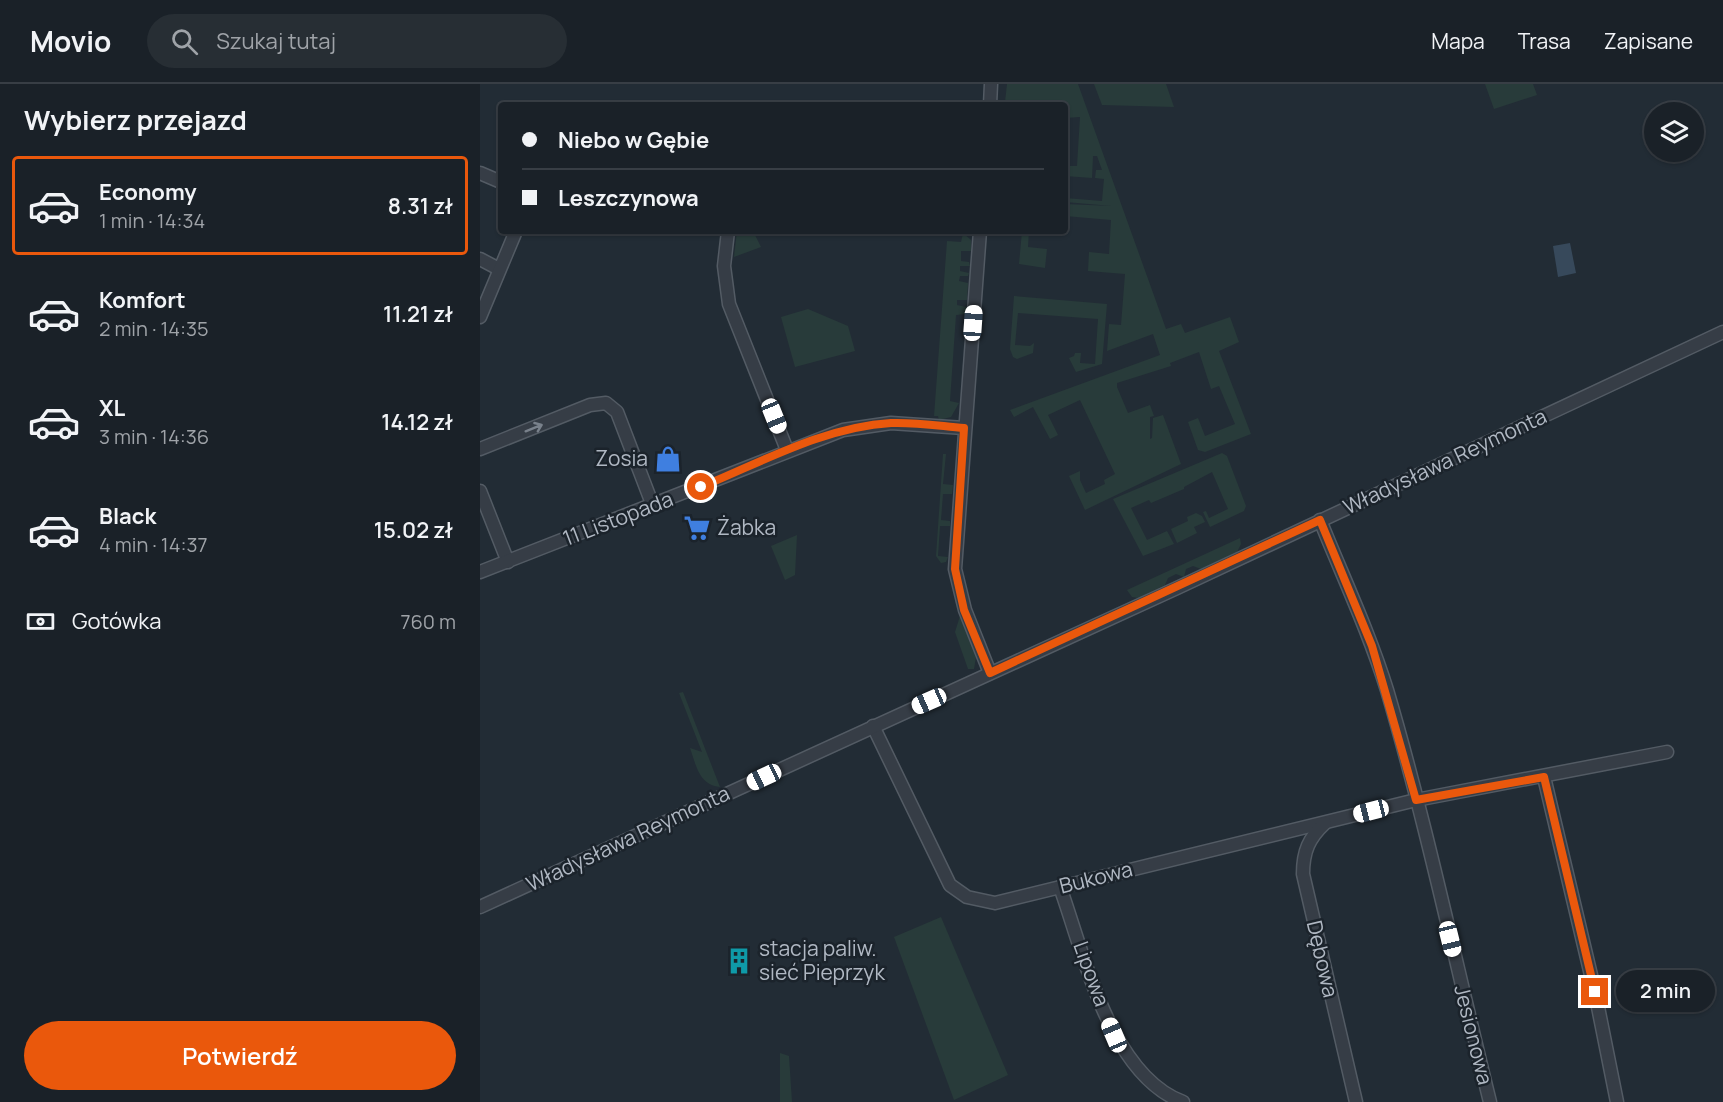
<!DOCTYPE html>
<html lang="pl">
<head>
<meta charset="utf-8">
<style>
  :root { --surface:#1a2128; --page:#272e34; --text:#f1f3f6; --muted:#9fa3a8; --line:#383e45; --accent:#ea580c }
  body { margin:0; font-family:Manrope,sans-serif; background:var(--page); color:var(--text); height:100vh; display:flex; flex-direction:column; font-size:22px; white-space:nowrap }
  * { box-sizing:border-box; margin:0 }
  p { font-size:20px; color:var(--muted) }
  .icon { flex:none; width:33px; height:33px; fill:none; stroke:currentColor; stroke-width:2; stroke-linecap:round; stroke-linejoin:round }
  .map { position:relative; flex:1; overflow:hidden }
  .details { display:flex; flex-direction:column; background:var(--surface); width:480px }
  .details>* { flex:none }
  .hud { position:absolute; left:18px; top:18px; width:570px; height:132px; border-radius:6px; box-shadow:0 2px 4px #0004,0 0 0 2px var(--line); display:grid; align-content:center; height:132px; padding:0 24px; background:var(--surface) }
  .tools { position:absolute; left:1164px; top:18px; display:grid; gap:12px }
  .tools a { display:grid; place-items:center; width:60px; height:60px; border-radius:50%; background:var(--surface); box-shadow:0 2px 4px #0004,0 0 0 2px var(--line); font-size:30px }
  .end { position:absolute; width:27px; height:27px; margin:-14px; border:8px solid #ea580c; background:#fff; box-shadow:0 0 0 3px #fff }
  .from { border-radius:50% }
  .bubble { position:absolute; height:42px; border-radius:21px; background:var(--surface); box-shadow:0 2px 4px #0004,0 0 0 2px var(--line); font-size:20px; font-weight:600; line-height:42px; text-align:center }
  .car { position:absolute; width:18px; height:36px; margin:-18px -9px; border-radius:8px; box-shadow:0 0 4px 2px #0007; background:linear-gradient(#fff 24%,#345 0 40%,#fff 0 76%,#345 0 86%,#fff 0) }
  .hud b { display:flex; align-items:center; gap:21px; height:57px; font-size:22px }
  .hud b+b { border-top:2px solid var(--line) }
  .hud i { width:15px; height:15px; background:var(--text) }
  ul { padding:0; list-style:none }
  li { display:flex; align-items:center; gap:18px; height:99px; margin:0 12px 9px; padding:0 12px; border:3px solid transparent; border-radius:6px }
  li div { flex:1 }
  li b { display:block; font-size:22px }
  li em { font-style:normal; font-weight:600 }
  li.current { border-color:var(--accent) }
  li>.icon { width:54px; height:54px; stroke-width:1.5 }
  h2 { padding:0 24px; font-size:27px; line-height:72px }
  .pay { display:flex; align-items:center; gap:15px; height:66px; padding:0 24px; font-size:22px }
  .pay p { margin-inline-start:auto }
  .cta { display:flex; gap:12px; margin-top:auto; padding:12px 24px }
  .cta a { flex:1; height:69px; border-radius:36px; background:var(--accent); color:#fff; font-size:24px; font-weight:600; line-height:69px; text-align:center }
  header { display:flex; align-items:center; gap:36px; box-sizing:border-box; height:84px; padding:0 30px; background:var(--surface); border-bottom:2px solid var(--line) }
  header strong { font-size:28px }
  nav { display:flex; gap:33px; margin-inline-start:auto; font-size:21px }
  .search { width:420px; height:54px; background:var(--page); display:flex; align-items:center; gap:15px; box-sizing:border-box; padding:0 21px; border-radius:33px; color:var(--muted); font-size:22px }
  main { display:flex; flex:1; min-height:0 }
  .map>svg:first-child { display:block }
  .green { fill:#283b3a }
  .water { fill:#37495b }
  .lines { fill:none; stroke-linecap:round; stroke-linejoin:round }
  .minor-casing { stroke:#535b64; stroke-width:15 }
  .minor { stroke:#363d46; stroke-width:12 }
  .oneway { stroke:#79818b }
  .route { stroke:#ea580c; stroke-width:8 }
  .labels { text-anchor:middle; stroke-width:5; stroke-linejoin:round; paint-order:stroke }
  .poi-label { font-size:21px; fill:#b0b8c3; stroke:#1b232b; text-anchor:start }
  .street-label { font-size:21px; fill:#b0b8c3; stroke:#1b232b }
</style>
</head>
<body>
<header>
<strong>Movio</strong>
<div class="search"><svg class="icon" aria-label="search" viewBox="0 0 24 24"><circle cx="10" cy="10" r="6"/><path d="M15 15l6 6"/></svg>Szukaj tutaj</div>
<nav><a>Mapa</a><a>Trasa</a><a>Zapisane</a></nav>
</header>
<main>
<section class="details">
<h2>Wybierz przejazd</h2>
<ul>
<li class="current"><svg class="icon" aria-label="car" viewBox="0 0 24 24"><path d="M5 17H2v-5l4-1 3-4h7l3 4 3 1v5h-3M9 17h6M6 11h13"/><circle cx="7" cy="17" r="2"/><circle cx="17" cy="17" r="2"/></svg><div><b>Economy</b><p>1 min · 14:34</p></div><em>8.31 zł</em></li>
<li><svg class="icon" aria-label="car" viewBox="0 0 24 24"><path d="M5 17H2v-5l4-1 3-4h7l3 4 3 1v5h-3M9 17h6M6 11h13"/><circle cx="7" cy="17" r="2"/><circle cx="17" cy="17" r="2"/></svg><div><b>Komfort</b><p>2 min · 14:35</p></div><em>11.21 zł</em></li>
<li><svg class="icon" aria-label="car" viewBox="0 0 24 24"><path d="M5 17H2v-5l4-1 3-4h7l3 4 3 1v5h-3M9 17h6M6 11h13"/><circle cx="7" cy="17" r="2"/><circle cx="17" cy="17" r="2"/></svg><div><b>XL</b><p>3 min · 14:36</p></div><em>14.12 zł</em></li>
<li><svg class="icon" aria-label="car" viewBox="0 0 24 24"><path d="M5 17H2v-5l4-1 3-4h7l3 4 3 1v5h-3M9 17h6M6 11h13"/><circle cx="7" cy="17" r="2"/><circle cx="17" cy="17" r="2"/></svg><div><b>Black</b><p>4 min · 14:37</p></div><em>15.02 zł</em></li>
</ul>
<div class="pay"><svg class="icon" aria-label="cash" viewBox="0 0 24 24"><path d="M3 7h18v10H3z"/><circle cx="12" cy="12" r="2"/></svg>Gotówka<p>760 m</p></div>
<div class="cta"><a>Potwierdź</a></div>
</section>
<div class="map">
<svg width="1243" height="1018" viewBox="0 0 1243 1018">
  <rect width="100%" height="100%" fill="#222c35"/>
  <!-- green -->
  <g class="green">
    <path d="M527,0H598L686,245L701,240L705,249L750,233L759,258L739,267L771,350L725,368L718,366L708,338L718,334L725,352L755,340L739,302L731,305L719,268L690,279L691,282L637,299V303L648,329L670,321L674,332L670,333V355L672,354L673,334L683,331L701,380L605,426L589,392L600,387V396L606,409L625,400L624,396L635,390L600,316L568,331L578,351L570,355L553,323L534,333L530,326L680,271L673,250L627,267L629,240L641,241L645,190L608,187L609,168L629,170L631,136L585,132V120L632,122L585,118V114L622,117L624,95L615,94L616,86H622L617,72H613L612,94L585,92V82H597L600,33L585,34V21L525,18Z"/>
    <path d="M614,0H686L694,23L622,21Z"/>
    <path d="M1005,0H1053L1057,11L1014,25Z"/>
    <path d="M257,147H273L281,163L254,173Z"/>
    <path d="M542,147H549L548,163L567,165L565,184L539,180Z"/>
    <path d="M483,149L491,156V167H481V177L489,178L490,182H480V187L489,189L488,192H480L479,197L488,199L487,216H477V221L486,223V230L476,231L470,317L479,319L471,333L459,336L458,332H454L467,157L481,158Z"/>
    <path d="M534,212L627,220L622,280L596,288L589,274L594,272L595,269H601L600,279L615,280L618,235L538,229L535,261L550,262L554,259L553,269L537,275L533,273L530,265Z"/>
    <path d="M328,225L368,242L375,267L315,283L301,233Z"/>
    <path d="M742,369L747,372L766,422L764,427L730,443L723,428L726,427L729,434L748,425L732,388L704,403V405L671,419L669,416L651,424L667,456L687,447L694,460L663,472L633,415Z"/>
    <path d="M463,370H466L463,400L473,401L472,410H463L461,436L470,437V442H460L458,472L468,473L466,478L461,479L456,472Z"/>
    <path d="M716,429L722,432L725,438L714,443L717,449L697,459L691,445L708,437L707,433Z"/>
    <path d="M317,451L315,491L305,496L291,462Z"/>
    <path d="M760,454L761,460L757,468L721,485L713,482L706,485L704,493L696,490L688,494L685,501L658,514L652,513L647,506Z"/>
    <path d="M480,532L496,573L494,585H488L475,548Z"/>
    <path d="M203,608L240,703C219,701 216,681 210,664L222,668L199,609Z"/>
    <path d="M461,833L528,991L474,1016L414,853Z"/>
    <path d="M300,969L309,972L312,1018H300Z"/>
  </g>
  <!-- water -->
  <path class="water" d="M1090,159L1096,189L1078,193L1073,162Z"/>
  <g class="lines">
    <!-- minor casing -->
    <g class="minor-casing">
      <g id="minor">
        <path d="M510,21L511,0"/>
        <path d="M0,89L21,98"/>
        <path d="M248,147L244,182L249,220L307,366"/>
        <path d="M500,147L475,485L485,526L510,589"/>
        <path d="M0,175L19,185"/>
        <path d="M0,233L36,147"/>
        <path d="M0,365L110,321L126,319L137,328L173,422"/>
        <path d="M0,407L28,478"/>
        <path d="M840,436C863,493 889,548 907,606C947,742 976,881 1010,1018"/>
        <path d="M0,488L363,346L411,339L484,344"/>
        <path d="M393,642L470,801L487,813L515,819L936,716L1187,668"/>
        <path d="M1064,693L1115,908L1137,1018"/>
        <path d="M845,739C829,754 823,767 823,790L876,1018"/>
        <path d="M580,803C604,870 630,991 703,1018"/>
        <path d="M0,823L697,504L1243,248"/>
      </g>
    </g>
    <!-- minor -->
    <use href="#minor" class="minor"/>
  </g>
  <!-- one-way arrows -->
  <defs><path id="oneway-shaft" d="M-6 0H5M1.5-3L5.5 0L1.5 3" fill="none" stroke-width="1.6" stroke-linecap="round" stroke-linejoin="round" transform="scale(1.5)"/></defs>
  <use class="oneway" href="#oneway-shaft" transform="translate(54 344) rotate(-22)"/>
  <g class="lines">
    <!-- route -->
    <path class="route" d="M221,403C282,378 344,343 411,339C435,338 460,342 484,344L475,485L484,526L510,589L840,436L892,562L936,716L1064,693L1115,908"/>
  </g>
  <!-- icons -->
  <defs>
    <g id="shop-bare" transform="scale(2.07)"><path d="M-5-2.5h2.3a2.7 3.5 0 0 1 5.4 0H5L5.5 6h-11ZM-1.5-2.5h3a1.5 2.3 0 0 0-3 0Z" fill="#3f7fe0" stroke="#1b232b" stroke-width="2.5" paint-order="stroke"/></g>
    <g id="supermarket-bare" transform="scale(2.07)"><path d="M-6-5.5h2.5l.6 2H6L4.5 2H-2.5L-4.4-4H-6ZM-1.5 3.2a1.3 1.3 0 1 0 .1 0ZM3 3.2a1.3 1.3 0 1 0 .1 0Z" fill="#3f7fe0" stroke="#1b232b" stroke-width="2.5" paint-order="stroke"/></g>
    <g id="building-bare" transform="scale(2.07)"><path d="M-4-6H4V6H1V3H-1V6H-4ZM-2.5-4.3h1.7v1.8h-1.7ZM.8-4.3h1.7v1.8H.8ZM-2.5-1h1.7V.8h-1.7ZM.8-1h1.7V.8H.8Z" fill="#0f9aa8" stroke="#1b232b" stroke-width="2.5" paint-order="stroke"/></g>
  </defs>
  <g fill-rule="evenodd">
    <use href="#shop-bare" x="188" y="375"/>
    <use href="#supermarket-bare" x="217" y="444"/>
    <use href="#building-bare" x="259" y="877"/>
  </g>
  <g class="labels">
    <!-- poi labels -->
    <g class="poi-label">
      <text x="168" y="382" text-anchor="end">Zosia</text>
      <text x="237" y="451">Żabka</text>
      <text x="279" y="872">stacja paliw.<tspan x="279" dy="24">sieć Pieprzyk</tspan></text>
    </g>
    <!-- street labels -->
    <g class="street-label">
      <text transform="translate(965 378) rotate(-25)" y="7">Władysława Reymonta</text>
      <text transform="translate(138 435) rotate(-21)" y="7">11 Listopada</text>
      <text transform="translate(148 755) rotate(-25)" y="7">Władysława Reymonta</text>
      <text transform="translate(616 794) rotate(-14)" y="7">Bukowa</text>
      <text transform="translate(842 875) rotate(77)" y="7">Dębowa</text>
      <text transform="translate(611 890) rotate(70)" y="7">Lipowa</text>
      <text transform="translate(993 951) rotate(76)" y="7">Jesionowa</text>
    </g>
  </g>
</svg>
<div class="tools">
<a><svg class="icon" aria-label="layers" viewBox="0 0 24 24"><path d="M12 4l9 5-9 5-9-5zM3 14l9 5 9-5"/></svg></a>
</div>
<i class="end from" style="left:221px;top:403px"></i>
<i class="end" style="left:1115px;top:908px"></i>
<div class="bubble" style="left:1136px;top:886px;width:99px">2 min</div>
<i class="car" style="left:493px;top:239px;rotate:4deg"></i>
<i class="car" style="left:294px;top:332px;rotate:158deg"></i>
<i class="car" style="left:449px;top:617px;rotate:246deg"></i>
<i class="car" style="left:284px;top:693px;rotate:245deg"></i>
<i class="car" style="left:891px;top:727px;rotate:256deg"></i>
<i class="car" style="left:970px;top:855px;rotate:166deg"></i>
<i class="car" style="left:634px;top:951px;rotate:337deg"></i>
<div class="hud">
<b><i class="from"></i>Niebo w Gębie</b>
<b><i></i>Leszczynowa</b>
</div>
</div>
</main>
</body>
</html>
